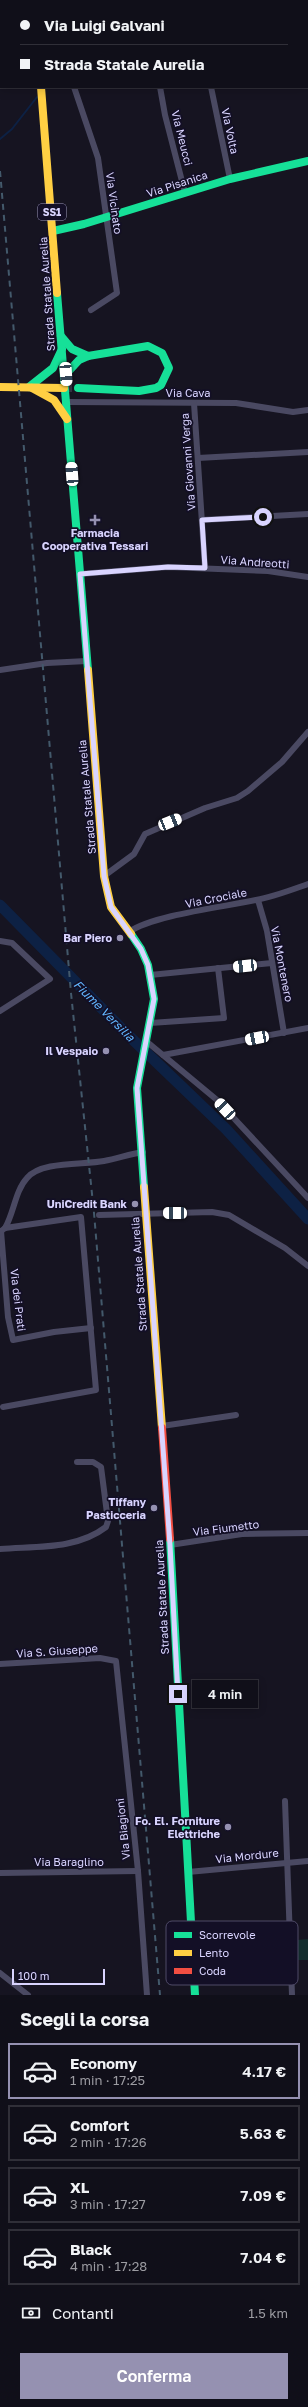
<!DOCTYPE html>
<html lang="it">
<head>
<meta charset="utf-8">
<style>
  :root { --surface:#100f19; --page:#1e1d26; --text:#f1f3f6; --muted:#9c9ca2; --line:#302f38; --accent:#9591b1 }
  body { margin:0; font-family:"Golos Text",sans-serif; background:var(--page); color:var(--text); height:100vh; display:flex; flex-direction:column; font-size:15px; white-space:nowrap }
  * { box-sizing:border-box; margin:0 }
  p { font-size:13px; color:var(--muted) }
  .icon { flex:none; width:22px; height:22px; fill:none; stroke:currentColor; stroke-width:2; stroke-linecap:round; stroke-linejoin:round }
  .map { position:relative; height:1995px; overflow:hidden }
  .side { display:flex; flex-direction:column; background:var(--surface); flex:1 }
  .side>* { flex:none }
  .banner { position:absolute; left:0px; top:0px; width:308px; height:88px; box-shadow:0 2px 10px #0003,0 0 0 1px var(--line); display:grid; align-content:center; height:88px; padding:0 20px; background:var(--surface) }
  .scale { position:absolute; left:12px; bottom:10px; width:93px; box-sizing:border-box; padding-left:4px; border:2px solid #d9d4ff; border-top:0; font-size:11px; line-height:14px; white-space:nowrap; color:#d9d4ff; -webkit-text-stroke:3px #130f26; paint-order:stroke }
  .end { position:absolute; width:18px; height:18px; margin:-9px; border:5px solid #d9d4ff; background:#111; box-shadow:0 0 0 2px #111 }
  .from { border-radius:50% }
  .bubble { position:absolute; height:28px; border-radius:0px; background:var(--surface); box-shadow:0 2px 10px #0003,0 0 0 1px var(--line); font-size:13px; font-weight:600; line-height:28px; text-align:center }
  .car { position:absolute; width:12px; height:24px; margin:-12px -6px; border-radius:5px; box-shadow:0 0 3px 1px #0007; background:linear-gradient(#fff 24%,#345 0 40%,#fff 0 76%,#345 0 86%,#fff 0) }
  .banner b { display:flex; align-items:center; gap:14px; height:38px; font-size:15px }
  .banner b+b { border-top:1px solid var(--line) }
  .banner i { width:10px; height:10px; background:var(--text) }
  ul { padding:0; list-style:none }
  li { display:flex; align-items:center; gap:12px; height:56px; margin:0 8px 6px; padding:0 12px; border:2px solid var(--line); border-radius:0px }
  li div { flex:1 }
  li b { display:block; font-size:15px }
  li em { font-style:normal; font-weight:600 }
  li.selected { border-color:var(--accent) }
  li>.icon { width:36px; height:36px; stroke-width:1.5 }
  h2 { padding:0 20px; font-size:18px; line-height:48px }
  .pay { display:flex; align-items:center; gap:10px; height:44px; padding:0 20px; font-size:15px }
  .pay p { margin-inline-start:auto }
  .action { display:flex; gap:8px; margin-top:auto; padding:8px 20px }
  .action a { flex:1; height:46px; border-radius:0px; background:var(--accent); color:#fff; font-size:16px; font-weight:600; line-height:46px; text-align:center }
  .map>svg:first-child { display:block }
  .green { fill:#132c2d }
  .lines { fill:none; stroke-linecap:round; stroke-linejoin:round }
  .stream { stroke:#0d2144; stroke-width:2 }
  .river { stroke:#0d2144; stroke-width:11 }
  .secondary-tunnel { stroke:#333142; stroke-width:8; stroke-dasharray:8 4; stroke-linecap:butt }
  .street { stroke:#4a4962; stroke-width:6 }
  .fast { stroke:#16e098; stroke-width:8 }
  .slow { stroke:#ffcf43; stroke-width:8 }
  .jam { stroke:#f24e42; stroke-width:8 }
  .rail { stroke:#43596b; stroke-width:2; stroke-dasharray:6 5; stroke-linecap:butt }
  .route { stroke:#d9d4ff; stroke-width:5 }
  .poi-dot { fill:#9591b1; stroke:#130f26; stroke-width:1.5 }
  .labels { text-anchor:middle; stroke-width:3.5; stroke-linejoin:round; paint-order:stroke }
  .shield { fill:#130f26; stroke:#9e99be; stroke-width:1 }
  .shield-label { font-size:10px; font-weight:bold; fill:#d9d4ff }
  .street-label { font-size:11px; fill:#d9d4ff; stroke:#130f26 }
  .poi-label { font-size:11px; font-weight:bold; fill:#d9d4ff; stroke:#130f26; text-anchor:end }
  .water-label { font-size:12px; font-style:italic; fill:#62b6ff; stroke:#130f26 }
  .key { fill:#130f26; stroke:#4e4a67; stroke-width:1 }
  .key-label { font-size:11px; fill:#d9d4ff }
</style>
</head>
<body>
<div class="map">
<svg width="308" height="1995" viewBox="0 0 308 1995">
  <rect width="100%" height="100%" fill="#161421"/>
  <!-- green -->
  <path class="green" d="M308,1939V1960H298L297,1940Z"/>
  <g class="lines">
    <!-- stream -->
    <g class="stream">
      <path d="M254,1L255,0"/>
      <path d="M0,139L12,129L37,97"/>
    </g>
    <!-- river -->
    <path class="river" d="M0,905L127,1034L226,1129L308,1219"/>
    <!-- secondary-tunnel -->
    <path class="secondary-tunnel" d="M64,388H78"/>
    <!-- street -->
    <g class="street">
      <path d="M15,0L16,1"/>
      <path d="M307,19H308"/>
      <path d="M74,87L98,158L117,293L91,310"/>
      <path d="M160,87L165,115L185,193"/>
      <path d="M211,87L230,179"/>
      <path d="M67,402L236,403L293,412L308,410"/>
      <path d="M194,403L205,568"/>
      <path d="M198,458L308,452"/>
      <path d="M202,520L308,514"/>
      <path d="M80,574L168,567L268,571L308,577"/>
      <path d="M0,670L47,663L87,661"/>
      <path d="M104,876L134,854L145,834L205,808L237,798L248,791L282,762L308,732"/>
      <path d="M258,900L267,931L284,1033"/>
      <path d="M129,932C153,915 224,907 256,900C273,897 291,890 308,884"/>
      <path d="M0,941L12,943L50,979L0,1011"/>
      <path d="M150,975L272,963"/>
      <path d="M150,1023L224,1018L218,968"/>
      <path d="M146,1041L217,1100L308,1198"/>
      <path d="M163,1055L308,1028"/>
      <path d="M99,1215L212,1212L229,1215L285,1248L308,1266"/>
      <path d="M5,1228C14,1213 15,1191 27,1178C41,1161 83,1165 104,1161C117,1159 129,1154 143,1152"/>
      <path d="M1,1231L8,1317L13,1340L54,1332L91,1328"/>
      <path d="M0,1232L5,1228L81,1217L96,1390L3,1407"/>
      <path d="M162,1426L236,1415"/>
      <path d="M170,1545L242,1534L308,1533"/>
      <path d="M0,1549C35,1546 76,1550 106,1527L108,1521L101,1467L93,1462H77"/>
      <path d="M0,1664L100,1658L116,1661L138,1871L147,1995"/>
      <path d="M285,1801L292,1995"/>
      <path d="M188,1872L308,1861"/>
      <path d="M0,1873L138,1871"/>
      <path d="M0,1973L28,1995"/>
    </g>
    <!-- fast -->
    <g class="fast">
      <path d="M53,231L84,224L230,179L308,161"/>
      <path d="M57,293L88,670"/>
      <path d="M61,336L72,349L88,356"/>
      <path d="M66,374L79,360L88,356L148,346L162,353L169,368L161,385L156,388L139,391L78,388"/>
      <path d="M29,387L53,368L62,349"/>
      <path d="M131,934L141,949L148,965L154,999L137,1088L144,1187"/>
      <path d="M170,1539L195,1995"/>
    </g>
    <!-- slow -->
    <g class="slow">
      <path d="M41,87L57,293"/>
      <path d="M0,387L64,388"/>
      <path d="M32,388L54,400L67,419"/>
      <path d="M88,670L104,876L111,907L131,934"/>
      <path d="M144,1187L162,1428"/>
    </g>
    <!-- jam -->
    <g class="jam">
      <path d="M25,0V1"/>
      <path d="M162,1428L170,1539"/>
    </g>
    <!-- rail -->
    <path class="rail" d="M0,171L71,993L94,1213L160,1995"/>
  </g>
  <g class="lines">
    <!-- route -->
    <path class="route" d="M178,1694L170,1545L137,1088L154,999L148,965L141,949L111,907L104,876L80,574L168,567L205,568L202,520L263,517"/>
  </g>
  <!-- markers -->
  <g class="poi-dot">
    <path d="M93 514h4v4h4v4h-4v4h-4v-4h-4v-4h4z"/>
    <circle cx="120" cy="938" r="4"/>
    <circle cx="106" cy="1051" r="4"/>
    <circle cx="135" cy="1204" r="4"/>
    <circle cx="154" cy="1508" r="4"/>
    <circle cx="228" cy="1827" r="4"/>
  </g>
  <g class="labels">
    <!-- shield labels -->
    <rect class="shield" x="38" y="204" width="28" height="16" rx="3"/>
    <g class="shield-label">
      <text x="52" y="216">SS1</text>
    </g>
    <!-- street labels -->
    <g class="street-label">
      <text transform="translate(230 131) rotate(78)" y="4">Via Volta</text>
      <text transform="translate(182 138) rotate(76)" y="4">Via Meucci</text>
      <text transform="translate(177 184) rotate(-18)" y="4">Via Pisanica</text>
      <text transform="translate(114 203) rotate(82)" y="4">Via Vicinato</text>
      <text transform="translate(47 294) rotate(-94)" y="4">Strada Statale Aurelia</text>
      <text x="188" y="397">Via Cava</text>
      <text transform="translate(188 462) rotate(-94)" y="4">Via Giovanni Verga</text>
      <text transform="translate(255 562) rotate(4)" y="4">Via Andreotti</text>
      <text transform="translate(87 797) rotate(-95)" y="4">Strada Statale Aurelia</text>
      <text transform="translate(216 898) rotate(-11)" y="4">Via Crociale</text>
      <text transform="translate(282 964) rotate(79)" y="4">Via Montenero</text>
      <text transform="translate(139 1274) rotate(-94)" y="4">Strada Statale Aurelia</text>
      <text transform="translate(18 1300) rotate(83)" y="4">Via dei Prati</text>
      <text transform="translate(226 1528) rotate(-7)" y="4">Via Fiumetto</text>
      <text transform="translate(162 1597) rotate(-93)" y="4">Strada Statale Aurelia</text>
      <text transform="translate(57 1651) rotate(-4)" y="4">Via S. Giuseppe</text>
      <text transform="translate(123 1829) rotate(-96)" y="4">Via Biagioni</text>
      <text transform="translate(247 1856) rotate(-6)" y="4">Via Mordure</text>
      <text x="69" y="1866">Via Baraglino</text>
    </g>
    <!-- poi labels -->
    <g class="poi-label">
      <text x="95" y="537" text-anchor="middle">Farmacia<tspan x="95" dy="13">Cooperativa Tessari</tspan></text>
      <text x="112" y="942">Bar Piero</text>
      <text x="98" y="1055">Il Vespaio</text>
      <text x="127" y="1208">UniCredit Bank</text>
      <text x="146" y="1506">Tiffany<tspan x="146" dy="13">Pasticceria</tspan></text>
      <text x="220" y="1825">Fo. El. Forniture<tspan x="220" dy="13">Elettriche</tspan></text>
    </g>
    <!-- water labels -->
    <g class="water-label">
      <text transform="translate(104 1011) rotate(45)" y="4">Fiume Versilia</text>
    </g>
  </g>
  <!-- legend -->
  <rect x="166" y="1921" width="132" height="64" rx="6" class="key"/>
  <rect x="174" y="1932" width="18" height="6" fill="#16e098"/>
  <rect x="174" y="1950" width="18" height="6" fill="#ffcf43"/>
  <rect x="174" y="1968" width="18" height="6" fill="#f24e42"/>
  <g class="key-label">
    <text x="199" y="1939">Scorrevole</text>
    <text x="199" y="1957">Lento</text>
    <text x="199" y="1975">Coda</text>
  </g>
</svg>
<div class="scale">100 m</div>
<i class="end from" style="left:263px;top:517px"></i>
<i class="end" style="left:178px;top:1694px"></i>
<div class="bubble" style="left:192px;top:1680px;width:66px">4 min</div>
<i class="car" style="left:66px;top:374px;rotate:176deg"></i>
<i class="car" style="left:72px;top:474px;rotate:356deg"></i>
<i class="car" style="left:170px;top:822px;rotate:68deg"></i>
<i class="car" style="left:245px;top:966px;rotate:264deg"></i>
<i class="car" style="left:257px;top:1038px;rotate:259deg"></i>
<i class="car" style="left:225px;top:1109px;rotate:317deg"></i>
<i class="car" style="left:175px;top:1213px;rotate:271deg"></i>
<div class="banner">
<b><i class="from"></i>Via Luigi Galvani</b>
<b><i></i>Strada Statale Aurelia</b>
</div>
</div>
<section class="side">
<h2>Scegli la corsa</h2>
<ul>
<li class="selected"><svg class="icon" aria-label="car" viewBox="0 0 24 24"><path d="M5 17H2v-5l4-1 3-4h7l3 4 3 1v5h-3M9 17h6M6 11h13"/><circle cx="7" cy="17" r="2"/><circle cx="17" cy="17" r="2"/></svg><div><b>Economy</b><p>1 min · 17:25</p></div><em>4.17 €</em></li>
<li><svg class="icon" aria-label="car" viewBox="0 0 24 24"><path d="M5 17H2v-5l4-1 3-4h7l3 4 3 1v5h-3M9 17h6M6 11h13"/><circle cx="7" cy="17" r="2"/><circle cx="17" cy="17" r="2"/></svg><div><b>Comfort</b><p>2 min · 17:26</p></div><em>5.63 €</em></li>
<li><svg class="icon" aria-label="car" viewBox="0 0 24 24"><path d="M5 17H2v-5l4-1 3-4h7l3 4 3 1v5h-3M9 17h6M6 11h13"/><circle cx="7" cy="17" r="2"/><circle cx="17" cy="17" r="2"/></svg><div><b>XL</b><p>3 min · 17:27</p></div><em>7.09 €</em></li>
<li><svg class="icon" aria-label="car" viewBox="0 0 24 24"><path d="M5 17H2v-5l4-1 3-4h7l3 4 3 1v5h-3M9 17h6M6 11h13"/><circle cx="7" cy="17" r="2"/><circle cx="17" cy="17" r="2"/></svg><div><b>Black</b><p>4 min · 17:28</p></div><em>7.04 €</em></li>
</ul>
<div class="pay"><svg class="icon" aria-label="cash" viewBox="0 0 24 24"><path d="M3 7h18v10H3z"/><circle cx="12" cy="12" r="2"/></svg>Contanti<p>1.5 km</p></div>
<div class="action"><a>Conferma</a></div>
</section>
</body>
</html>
